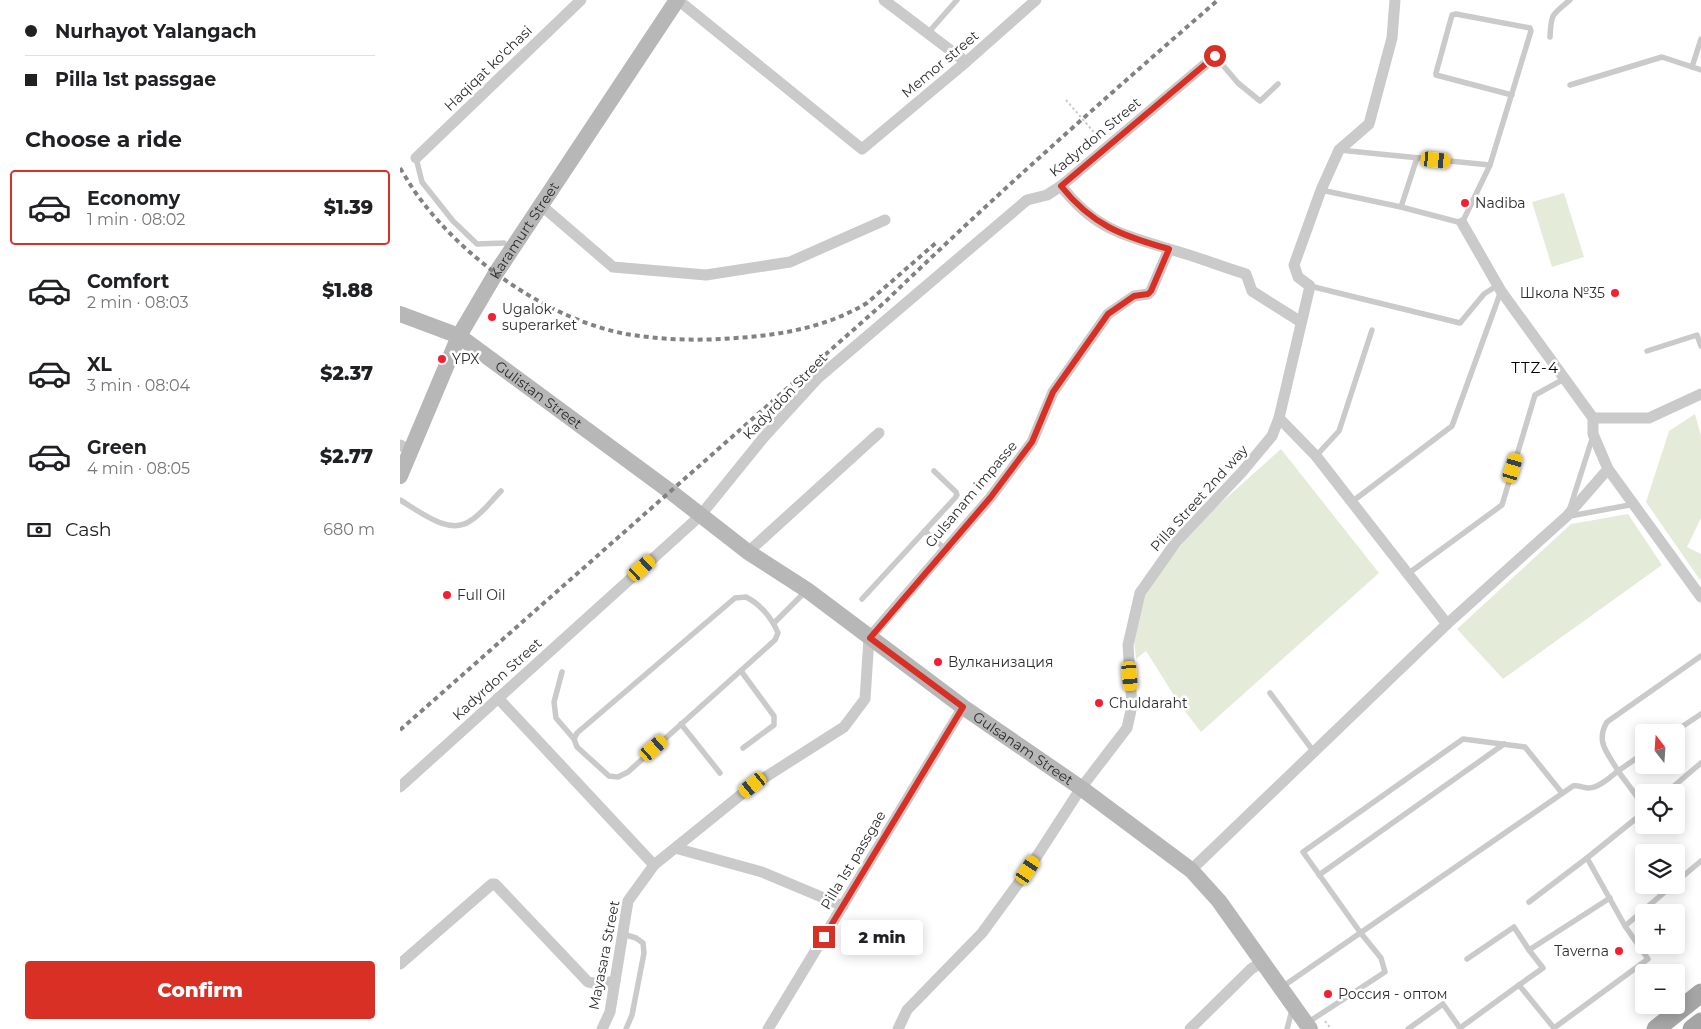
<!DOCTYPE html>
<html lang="en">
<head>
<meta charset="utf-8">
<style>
  :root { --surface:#fff; --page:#f6f6f6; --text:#202124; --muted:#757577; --line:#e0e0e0; --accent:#d93025 }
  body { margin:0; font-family:Montserrat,sans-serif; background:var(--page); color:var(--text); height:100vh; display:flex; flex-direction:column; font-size:19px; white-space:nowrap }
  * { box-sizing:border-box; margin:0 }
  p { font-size:16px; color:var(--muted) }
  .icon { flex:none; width:28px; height:28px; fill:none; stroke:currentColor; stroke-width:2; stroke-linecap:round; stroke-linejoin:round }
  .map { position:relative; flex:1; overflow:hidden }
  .details { display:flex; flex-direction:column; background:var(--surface); width:400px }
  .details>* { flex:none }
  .banner { display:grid; align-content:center; height:110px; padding:0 25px; background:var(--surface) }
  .needle { width:32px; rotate:343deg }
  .controls { position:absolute; left:1235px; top:724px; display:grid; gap:10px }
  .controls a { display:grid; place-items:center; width:50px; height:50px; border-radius:5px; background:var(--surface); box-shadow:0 2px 12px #0003; font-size:25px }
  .end { position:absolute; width:22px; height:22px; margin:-11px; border:6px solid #d93025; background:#fff; box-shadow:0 0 0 2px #fff }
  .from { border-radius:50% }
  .bubble { position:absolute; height:35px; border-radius:5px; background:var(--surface); box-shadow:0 2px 12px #0003; font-size:16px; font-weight:800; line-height:35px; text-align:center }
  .car { position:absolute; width:15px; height:30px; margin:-15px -8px; border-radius:6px; box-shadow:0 0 4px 1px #0007; background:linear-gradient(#f5c518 24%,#345 0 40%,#f5c518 0 76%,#345 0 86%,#f5c518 0) }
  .banner b { display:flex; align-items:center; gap:18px; height:48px; font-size:19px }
  .banner b+b { border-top:1px solid var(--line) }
  .banner i { width:12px; height:12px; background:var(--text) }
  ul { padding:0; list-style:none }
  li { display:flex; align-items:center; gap:15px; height:75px; margin:0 10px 8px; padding:0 15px; border:2px solid transparent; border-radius:5px }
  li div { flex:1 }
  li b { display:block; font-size:19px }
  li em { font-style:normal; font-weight:800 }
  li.on { border-color:var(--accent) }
  li>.icon { width:45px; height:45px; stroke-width:1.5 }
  h2 { padding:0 25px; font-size:22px; line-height:60px }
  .pay { display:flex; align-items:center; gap:12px; height:55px; padding:0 25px; font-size:19px }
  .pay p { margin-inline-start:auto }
  .button { display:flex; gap:10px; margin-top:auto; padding:10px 25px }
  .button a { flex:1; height:58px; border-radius:5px; background:var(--accent); color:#fff; font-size:20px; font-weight:800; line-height:58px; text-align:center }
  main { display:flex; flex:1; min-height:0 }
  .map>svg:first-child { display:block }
  .green { fill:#e4ecd9 }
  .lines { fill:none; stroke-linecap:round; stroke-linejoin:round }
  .path { stroke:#cacaca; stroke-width:2; stroke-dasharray:2.5 2.5; stroke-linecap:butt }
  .lane { stroke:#cacaca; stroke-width:5.5 }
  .street { stroke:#cacaca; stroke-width:11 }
  .secondary { stroke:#b7b7b7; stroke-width:16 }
  .primary { stroke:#a5a5a5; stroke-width:19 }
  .rail { stroke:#828282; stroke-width:4; stroke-dasharray:5 4; stroke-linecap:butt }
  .route { stroke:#d93025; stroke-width:6 }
  .poi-dot { fill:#f51f33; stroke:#fff; stroke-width:2 }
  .labels { text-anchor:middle; stroke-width:5; stroke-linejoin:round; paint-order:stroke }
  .street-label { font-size:14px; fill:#2d2d2d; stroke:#fff }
  .poi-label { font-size:14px; fill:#2d2d2d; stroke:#fff; text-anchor:start }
  .neighbourhood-label { font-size:15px; letter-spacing:1px; fill:#000; stroke:#fff }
</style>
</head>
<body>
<main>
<section class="details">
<div class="banner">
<b><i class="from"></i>Nurhayot Yalangach</b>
<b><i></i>Pilla 1st passgae</b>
</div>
<h2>Choose a ride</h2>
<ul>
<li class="on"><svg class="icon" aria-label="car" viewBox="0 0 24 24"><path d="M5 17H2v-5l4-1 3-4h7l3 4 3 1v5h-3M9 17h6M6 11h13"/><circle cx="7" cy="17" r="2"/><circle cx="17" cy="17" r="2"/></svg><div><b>Economy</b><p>1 min · 08:02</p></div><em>$1.39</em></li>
<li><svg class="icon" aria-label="car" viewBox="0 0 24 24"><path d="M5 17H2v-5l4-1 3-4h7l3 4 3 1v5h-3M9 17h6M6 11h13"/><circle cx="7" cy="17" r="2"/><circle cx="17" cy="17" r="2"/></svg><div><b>Comfort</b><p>2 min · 08:03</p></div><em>$1.88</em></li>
<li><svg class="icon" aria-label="car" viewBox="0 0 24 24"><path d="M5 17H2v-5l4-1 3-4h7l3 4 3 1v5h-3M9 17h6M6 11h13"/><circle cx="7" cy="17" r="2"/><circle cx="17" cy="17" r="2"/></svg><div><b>XL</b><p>3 min · 08:04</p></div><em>$2.37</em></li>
<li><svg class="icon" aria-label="car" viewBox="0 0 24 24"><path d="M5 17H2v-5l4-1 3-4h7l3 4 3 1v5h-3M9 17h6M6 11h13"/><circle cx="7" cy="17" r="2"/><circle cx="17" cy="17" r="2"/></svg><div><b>Green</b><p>4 min · 08:05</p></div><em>$2.77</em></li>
</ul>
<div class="pay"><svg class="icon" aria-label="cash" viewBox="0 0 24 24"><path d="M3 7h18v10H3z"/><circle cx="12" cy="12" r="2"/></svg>Cash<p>680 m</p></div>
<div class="button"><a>Confirm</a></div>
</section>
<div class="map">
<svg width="1301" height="1029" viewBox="0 0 1301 1029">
  <rect width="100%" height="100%" fill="#fff"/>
  <!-- green -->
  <g class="green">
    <path d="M1164,193L1184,257L1152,267L1132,202Z"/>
    <path d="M1295,414L1301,436V518L1287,547L1301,554V578L1300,580L1246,502L1269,431Z"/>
    <path d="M881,449L979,573L801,732L780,705L746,651L736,659L733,632L745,593L795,526Z"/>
    <path d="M1228,514L1262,565L1103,679L1057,629L1171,524Z"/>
  </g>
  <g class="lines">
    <!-- path -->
    <g class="path">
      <path d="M666,100L699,138"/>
      <path d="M925,1021L931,1029"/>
    </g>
    <!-- lane -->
    <g class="lane">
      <path d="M528,33L557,0"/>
      <path d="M1150,37C1151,13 1152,15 1170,0"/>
      <path d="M815,56L838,83L860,101L878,84"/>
      <path d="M1292,67L1301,39"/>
      <path d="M1170,85L1262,57L1301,70"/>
      <path d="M939,150L1090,165"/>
      <path d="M16,158L22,182L53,221L77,244L104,243"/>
      <path d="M1017,158L1001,207L1062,223L1090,165L1131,31L1130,28L1056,14L1052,15L1036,73V75L1112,95"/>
      <path d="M921,190L1001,207"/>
      <path d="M910,286L1060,323L1084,294L1098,285"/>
      <path d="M1247,351L1297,335L1301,346"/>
      <path d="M916,456L939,431L972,330"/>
      <path d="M0,500C19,511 49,536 70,521C82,514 91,501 101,491"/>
      <path d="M953,501L1052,426L1101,291"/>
      <path d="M1170,508L1193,436"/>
      <path d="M1170,516L1235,504"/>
      <path d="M525,531L545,549"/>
      <path d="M1009,573L1102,505L1135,395L1164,379"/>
      <path d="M346,597C360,604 372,618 378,633L375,640L228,772L218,777L209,776L177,747L174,739L177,733L335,598Z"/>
      <path d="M462,599L555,498L557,495L556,492L534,471"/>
      <path d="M374,623L405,592"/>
      <path d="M341,671L374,716V725L343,748"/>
      <path d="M162,672L154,702L156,718L174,739"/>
      <path d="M870,693L914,752"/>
      <path d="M281,724L320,773"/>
      <path d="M1274,732L1301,714"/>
      <path d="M1244,753L1218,771C1208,753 1195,742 1207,722L1301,656"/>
      <path d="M1267,792L1301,763"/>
      <path d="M1187,858L1225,926"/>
      <path d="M919,875L1104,744"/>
      <path d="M1276,882L1301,861"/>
      <path d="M1129,902L1187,858L1244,812"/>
      <path d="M223,934L236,938L243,943L244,953L232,1015L226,1029"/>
      <path d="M1067,959L1114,927L1129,950L1210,898"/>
      <path d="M1119,985L1143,968L1129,950"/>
      <path d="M882,987L1173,786C1179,785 1183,788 1189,788C1199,788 1210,777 1218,771L1244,806"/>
      <path d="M907,1023L985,972L981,958L960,932L903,852L1063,739L1125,747L1162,793"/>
      <path d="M887,1029L892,1010"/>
      <path d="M1008,1029L1043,1004L1060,1028L1119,985L1154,1028L1248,959L1225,926L1273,885"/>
    </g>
    <!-- street -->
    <g class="street">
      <path d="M278,0L462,149L566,62L636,0"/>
      <path d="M484,0L566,62"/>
      <path d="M16,158L181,0"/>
      <path d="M661,186C694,228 720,234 769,249C795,256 820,266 846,274L852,291L901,322"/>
      <path d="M142,206L213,267L306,275L390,262L485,220"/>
      <path d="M879,418L916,456L1047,624"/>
      <path d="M1193,418H1249L1301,394"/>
      <path d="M0,445L10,450"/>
      <path d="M1208,469L1301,597"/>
      <path d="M348,552L479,433"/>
      <path d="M98,698L254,865"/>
      <path d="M0,787L300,516L364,437L418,378L627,200L647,195L661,186L815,56"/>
      <path d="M275,848L362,872L443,906"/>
      <path d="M791,870L1047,624L1167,516L1208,469L1193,434V418L1101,291L1062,223"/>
      <path d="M0,964L92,884H95L188,982L199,984L215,981"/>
      <path d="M202,1029L210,1012L228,901L254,865L353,785L444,727L465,699L469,638L590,498L632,442L653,392L708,314L734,296L748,294L751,291L769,249"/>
      <path d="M368,1029L563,707"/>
      <path d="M498,1029L507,1010L582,933L628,870L681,788L727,728L732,706L728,645L740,593L776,542L842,472L872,436L879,418L910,286L898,277L894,265L921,190L939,150L969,124L992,38L995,0"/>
      <path d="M790,1029L851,969L862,962"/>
    </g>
    <!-- secondary -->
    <g class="secondary">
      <path id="s1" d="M0,314L59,336L271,492L348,552L407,590L563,707L681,788L791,870L819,901L910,1029"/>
      <path id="s2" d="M0,476L59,336L96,273L277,0"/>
    </g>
    <!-- primary -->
    <g class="primary">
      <path d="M1256,1029L1301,993"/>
      <path d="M1292,1029L1301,1022"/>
    </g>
    <!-- rail -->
    <g class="rail">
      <path d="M0,168C7,179 13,190 21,200C68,262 148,319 226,334C262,340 300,341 336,338C382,335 427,327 467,303L538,241"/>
      <path d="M0,730L486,301C593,197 705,98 818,0"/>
    </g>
  </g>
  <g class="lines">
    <!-- route -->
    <path class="route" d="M424,937L563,707L470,638L590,498L632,442L653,392L708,314L734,296L748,294L751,291L769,249C722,236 692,225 661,186L815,56"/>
  </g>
  <!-- markers -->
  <g class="poi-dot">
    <circle cx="1065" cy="203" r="5"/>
    <circle cx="1215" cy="293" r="5"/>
    <circle cx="92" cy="317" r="5"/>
    <circle cx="42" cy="359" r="5"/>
    <circle cx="47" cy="595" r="5"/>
    <circle cx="538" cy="662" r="5"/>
    <circle cx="699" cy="703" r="5"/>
    <circle cx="1219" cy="951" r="5"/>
    <circle cx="928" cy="994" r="5"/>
  </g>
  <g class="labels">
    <!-- street labels -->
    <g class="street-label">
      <text transform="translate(540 64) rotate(-40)" y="5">Memor street</text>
      <text transform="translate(88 68) rotate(-44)" y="5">Haqiqat ko'chasi</text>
      <text transform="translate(695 137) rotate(-40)" y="5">Kadyrdon Street</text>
      <text dy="5" stroke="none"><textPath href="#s2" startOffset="276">Karamurt Street</textPath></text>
      <text dy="5" stroke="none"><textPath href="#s1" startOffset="162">Gulistan Street</textPath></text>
      <text transform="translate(385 396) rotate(-46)" y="5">Kadyrdon Street</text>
      <text transform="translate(571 494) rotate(-50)" y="5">Gulsanam impasse</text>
      <text transform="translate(799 498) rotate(-48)" y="5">Pilla Street 2nd way</text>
      <text transform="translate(97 679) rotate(-42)" y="5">Kadyrdon Street</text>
      <text dy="5" stroke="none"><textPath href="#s1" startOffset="762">Gulsanam Street</textPath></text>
      <text transform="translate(453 860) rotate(-59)" y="5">Pilla 1st passgae</text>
      <text transform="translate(204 955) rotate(-79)" y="5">Mayasara Street</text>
    </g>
    <!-- poi labels -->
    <g class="poi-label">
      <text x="1075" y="208">Nadiba</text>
      <text x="1205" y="298" text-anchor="end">Школа №35</text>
      <text x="102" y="314">Ugalok<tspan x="102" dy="16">superarket</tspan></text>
      <text x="52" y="364">YPX</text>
      <text x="57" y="600">Full Oil</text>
      <text x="548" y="667">Вулканизация</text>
      <text x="709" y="708">Chuldaraht</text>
      <text x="1209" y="956" text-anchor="end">Taverna</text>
      <text x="938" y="999">Россия - оптом</text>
    </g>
    <!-- neighbourhood labels -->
    <g class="neighbourhood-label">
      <text x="1135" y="373">TTZ-4</text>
    </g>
  </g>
</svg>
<div class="controls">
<a><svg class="needle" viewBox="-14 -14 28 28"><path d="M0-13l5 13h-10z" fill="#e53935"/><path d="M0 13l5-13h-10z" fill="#757577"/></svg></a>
<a><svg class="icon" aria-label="locate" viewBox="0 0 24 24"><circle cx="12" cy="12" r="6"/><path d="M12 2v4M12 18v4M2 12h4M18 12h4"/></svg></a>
<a><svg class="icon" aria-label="layers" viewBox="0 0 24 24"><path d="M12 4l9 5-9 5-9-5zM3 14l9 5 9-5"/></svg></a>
<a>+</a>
<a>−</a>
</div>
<i class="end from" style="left:815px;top:56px"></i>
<i class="end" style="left:424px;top:937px"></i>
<div class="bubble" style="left:441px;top:920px;width:82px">2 min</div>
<i class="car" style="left:1036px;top:160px;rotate:96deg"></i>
<i class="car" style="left:1113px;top:468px;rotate:17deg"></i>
<i class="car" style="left:242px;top:568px;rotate:48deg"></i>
<i class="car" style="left:730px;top:676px;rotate:175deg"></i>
<i class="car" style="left:254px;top:748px;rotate:49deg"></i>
<i class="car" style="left:353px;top:785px;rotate:231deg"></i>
<i class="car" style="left:628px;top:870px;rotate:33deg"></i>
</div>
</main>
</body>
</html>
